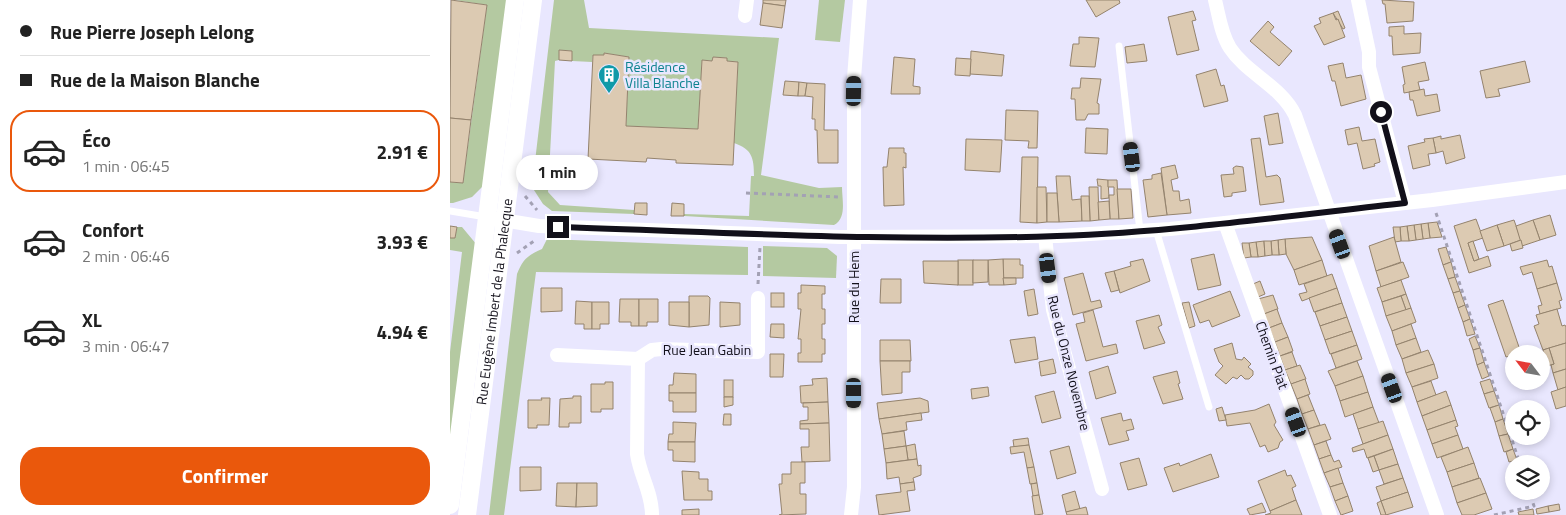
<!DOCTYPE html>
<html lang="fr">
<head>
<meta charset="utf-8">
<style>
  :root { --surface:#fff; --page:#f2f2f2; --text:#222; --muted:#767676; --line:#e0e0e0; --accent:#ea580c }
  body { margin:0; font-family:"Titillium Web",sans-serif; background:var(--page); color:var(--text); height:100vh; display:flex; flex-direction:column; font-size:19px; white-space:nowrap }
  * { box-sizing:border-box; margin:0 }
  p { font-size:16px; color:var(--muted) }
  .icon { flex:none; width:28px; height:28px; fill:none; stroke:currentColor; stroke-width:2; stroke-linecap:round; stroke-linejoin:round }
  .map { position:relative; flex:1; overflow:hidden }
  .drawer { display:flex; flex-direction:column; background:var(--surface); width:450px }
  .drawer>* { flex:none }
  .top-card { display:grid; align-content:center; height:110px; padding:0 20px; background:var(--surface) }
  .needle { width:32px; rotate:301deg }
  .buttons { position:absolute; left:1055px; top:345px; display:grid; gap:10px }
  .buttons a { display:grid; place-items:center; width:45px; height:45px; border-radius:50%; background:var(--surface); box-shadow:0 2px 8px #0003; font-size:25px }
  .end { position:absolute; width:22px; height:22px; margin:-11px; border:6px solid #12101a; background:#fff; box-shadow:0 0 0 2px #fff }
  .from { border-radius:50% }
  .bubble { position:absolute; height:35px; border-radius:18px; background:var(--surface); box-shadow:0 2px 8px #0003; font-size:16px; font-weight:700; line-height:35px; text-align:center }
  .car { position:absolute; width:15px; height:30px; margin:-15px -8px; border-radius:6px; box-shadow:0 0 4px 1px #0007; background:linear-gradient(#222 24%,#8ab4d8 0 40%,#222 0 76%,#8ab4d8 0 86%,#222 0) }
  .top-card b { display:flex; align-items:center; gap:18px; height:48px; font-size:19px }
  .top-card b+b { border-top:1px solid var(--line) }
  .top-card i { width:12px; height:12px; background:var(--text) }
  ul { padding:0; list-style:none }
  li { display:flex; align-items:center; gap:15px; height:82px; margin:0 10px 8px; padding:0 10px; border:2px solid transparent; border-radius:20px }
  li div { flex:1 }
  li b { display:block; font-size:19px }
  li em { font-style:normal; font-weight:700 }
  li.current { border-color:var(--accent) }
  li>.icon { width:45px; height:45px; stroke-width:1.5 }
  .button { display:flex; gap:10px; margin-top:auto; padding:10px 20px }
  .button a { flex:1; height:58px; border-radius:20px; background:var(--accent); color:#fff; font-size:20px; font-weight:700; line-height:58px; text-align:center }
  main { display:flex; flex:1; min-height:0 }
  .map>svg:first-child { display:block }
  .green { fill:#b4c9a1 }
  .building { fill:#dccab2; stroke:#94836d }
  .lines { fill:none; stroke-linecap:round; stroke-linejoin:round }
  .path { stroke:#a3a1b4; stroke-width:3; stroke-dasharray:4 4; stroke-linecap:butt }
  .service { stroke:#fff; stroke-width:7 }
  .minor { stroke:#fff; stroke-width:14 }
  .tertiary { stroke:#fff; stroke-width:18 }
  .route { stroke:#12101a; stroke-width:6 }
  .labels { text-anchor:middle; stroke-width:5; stroke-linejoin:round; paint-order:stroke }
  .culture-label { font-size:14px; fill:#0d838f; stroke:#e9e7fe; text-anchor:start }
  .street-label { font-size:14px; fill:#12101a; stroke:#e9e7fe }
</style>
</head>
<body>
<main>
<section class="drawer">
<div class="top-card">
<b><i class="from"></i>Rue Pierre Joseph Lelong</b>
<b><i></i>Rue de la Maison Blanche</b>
</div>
<ul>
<li class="current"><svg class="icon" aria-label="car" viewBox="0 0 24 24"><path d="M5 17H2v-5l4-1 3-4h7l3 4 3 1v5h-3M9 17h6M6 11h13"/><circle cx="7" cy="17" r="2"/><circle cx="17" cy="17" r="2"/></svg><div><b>Éco</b><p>1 min · 06:45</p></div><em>2.91 €</em></li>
<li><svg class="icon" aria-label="car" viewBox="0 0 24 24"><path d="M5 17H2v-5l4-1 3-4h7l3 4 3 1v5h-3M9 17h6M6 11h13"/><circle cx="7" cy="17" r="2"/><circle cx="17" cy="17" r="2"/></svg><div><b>Confort</b><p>2 min · 06:46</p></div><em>3.93 €</em></li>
<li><svg class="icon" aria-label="car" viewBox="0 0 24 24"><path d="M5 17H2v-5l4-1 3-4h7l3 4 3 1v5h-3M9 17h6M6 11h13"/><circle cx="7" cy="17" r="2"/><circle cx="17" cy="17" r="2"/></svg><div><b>XL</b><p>3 min · 06:47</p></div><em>4.94 €</em></li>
</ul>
<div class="button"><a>Confirmer</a></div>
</section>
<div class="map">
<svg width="1116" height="515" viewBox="0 0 1116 515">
  <rect width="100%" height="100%" fill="#e9e7fe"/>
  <!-- green -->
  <g class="green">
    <path d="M5,0H57L33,186L22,197L3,203H0V182L13,183L37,5Z"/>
    <path d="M104,0H134L139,28L329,38L311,175L369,188L392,187C392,200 397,218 384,225L234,216V214L299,216L301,176H304C304,158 302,149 284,143L288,62L277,61V58L263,57L262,61L252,60L248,129L176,126L179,57L154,53V55H143L142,62L122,61V51L109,50V60L105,61L98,192L110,205L184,210V214L102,211L93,204L82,187Z"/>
    <path d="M369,0H395L390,42L365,40Z"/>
    <path d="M7,227H12L27,245L0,452V352L12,252L0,250V238H5Z"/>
    <path d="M97,239L298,247V275L86,272L54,515H39L67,274C73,259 78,255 92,249Z"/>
    <path d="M313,246L377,248L387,256L386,278L313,276Z"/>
  </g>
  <!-- building -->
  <g class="building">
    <path d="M1,0L37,5L21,120L0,118Z"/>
    <path d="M313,0H336L335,6L313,3Z"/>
    <path d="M636,0H669L670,3L646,17Z"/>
    <path d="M932,0L964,2L963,21L937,23L935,4H933Z"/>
    <path d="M313,3L335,6L332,28L310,25Z"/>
    <path d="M743,11L746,20L742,21L749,50L727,55L718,17Z"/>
    <path d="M888,11L895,28L893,29L883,13Z"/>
    <path d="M883,13L886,20L888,19L895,37L874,45L864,26L871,23L869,18Z"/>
    <path d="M818,21L824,27L820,32L842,51L829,66L800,41Z"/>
    <path d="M954,26V34L971,33L970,53L943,55L942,36H939V27Z"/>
    <path d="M629,37L649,38L645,67L620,66L623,44H629Z"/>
    <path d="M694,44L697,61L677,63L675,47Z"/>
    <path d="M109,50L122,51V61L109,60Z"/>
    <path d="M521,51L554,55L552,76L520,74Z"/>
    <path d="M154,53L179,57L176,126L248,129L252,60L262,61L263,57L277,58V61L288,62L283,165L226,163V160L197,158L196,162L138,159L143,55H154Z"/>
    <path d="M444,57L465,59L463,86L470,87V94H441Z"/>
    <path d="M506,58L521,59L520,76L505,75Z"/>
    <path d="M1075,61L1080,82L1048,89L1050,96L1036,98L1030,71Z"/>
    <path d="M975,62L979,80L968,82L970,90L954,93L953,85L955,84L952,67Z"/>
    <path d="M893,63L896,78L911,75L916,99L891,106L885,81H882L878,66Z"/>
    <path d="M766,69L771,86L774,85L778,101L754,107L746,75Z"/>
    <path d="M631,78L651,79L647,103L649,104V114H638L635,120H626L625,99H621L622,88H630Z"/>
    <path d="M335,81L349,82L348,96L333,95Z"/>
    <path d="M349,82L357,83L355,96H348Z"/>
    <path d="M357,83L375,84L374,130H388V163H368L367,130H365V119H362L363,97L355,96Z"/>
    <path d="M974,89L975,96L987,94L990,111L967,116L963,100H960L959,92Z"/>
    <path d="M556,110L588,111L587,148H578L579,141L555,140Z"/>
    <path d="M828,113L833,143L819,145L814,116Z"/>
    <path d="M0,118L21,120L13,183L0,182Z"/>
    <path d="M909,127L912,141L925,139L930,162L924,164L925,166L913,169L907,143L898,145L895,130Z"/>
    <path d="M636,128L658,129L657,154L635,153Z"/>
    <path d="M1010,135L1015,158L996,164L993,151L986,153L983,138L991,136V139Z"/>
    <path d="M810,138L816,177L827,175L830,178L834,202L810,205L801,139Z"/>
    <path d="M983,138L986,153L978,154L980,165L963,169L958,146L975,142L974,139Z"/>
    <path d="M516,139L552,140L550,172L515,170Z"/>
    <path d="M439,148H454V153H456V168L453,167L454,205L434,206L433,167H437Z"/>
    <path d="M572,157H588L587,223L570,222Z"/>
    <path d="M725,165L728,178L721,180L723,191H729L730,201L739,199L741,213L717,215L711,168Z"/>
    <path d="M786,166L793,167L796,191L782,193V196L774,197L771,175L784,174L783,168Z"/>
    <path d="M711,173L717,215L698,217L693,180L702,179V175Z"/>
    <path d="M606,176H620L622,200L631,199L632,221L609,222Z"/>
    <path d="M647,179L658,180L659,198L651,199V186H648Z"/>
    <path d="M658,180H667L669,219H660L659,195H664V187H658Z"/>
    <path d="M587,187H596L597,222L587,223Z"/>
    <path d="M639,187H648L649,220L640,221Z"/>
    <path d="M667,189H681L683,218L669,219Z"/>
    <path d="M597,193H607L609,222H597Z"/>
    <path d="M631,196H639L640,221H632Z"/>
    <path d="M659,201L660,219L649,220L648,202Z"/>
    <path d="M185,203H197V215L184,214Z"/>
    <path d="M222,203L234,204V216H221Z"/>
    <path d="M1100,215L1106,235L1090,240L1083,220Z"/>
    <path d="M1026,219L1033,238L1018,243L1024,261L1038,256L1041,266L1019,273L1004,226Z"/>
    <path d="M1064,220L1071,240L1054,246L1047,225Z"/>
    <path d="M1083,220L1090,240L1072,246L1066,226Z"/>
    <path d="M987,222L992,237L980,238L978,223Z"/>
    <path d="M978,223L980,238L973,239L971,224Z"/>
    <path d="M971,224L973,239L966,240L964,225Z"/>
    <path d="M964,225L966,240L959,241L957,226Z"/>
    <path d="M1047,225L1054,246L1037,251L1030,231Z"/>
    <path d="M0,226L7,227L5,238H0Z"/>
    <path d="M957,226L959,241H951L950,227Z"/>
    <path d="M943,227H950L951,241L945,242Z"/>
    <path d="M862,237L872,260L844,270L836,254L835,239Z"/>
    <path d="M944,237L951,262L926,271L919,246Z"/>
    <path d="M835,239L836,254L829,255L828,240Z"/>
    <path d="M828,240L829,255H822L821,241Z"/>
    <path d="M1071,240L1073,248L1062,251L1060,244Z"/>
    <path d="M814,241L815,256L808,257L806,242Z"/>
    <path d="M814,241H821L822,255L815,256Z"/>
    <path d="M1023,241L1029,259L1024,261L1018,243Z"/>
    <path d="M806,242L808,257H801L799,243Z"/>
    <path d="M792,243H799L801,257L794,258Z"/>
    <path d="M996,247L1001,262L993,265L988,249Z"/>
    <path d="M764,254L771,285L748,290L741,259Z"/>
    <path d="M553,259H570V265H573V278H553Z"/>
    <path d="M553,259L554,285H539L538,260Z"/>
    <path d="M693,259L700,281L670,293L664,271L681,266L680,262Z"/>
    <rect x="508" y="260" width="15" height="25"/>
    <path d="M523,260H538V282L523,283Z"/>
    <path d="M872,260L877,276L849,285L844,270Z"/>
    <path d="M1097,260L1099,267L1102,266L1107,283L1087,289L1082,272L1073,275L1070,267Z"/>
    <path d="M473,261H508V285L474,283Z"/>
    <path d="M953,262L959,277L931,287L926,271Z"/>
    <path d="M1001,262L1005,277L998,279L993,265Z"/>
    <path d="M664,271L669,290L661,292L655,273Z"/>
    <path d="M633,273L641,302L650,300L652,307L623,315L614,278Z"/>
    <path d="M882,274L887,288L852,301L849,294L857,292L854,284Z"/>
    <path d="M1005,277L1010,291L1003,293L998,279Z"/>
    <path d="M553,278H566V284L554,285Z"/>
    <path d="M431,279H451V303H430Z"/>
    <path d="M951,280L956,294L932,302L927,288Z"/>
    <path d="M810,281L815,294L808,297L803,284Z"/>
    <path d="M1107,283L1112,300L1109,301L1111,308L1090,314L1088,306L1092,305L1087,289Z"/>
    <path d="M351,285L375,286V294H372V309H375V324H372V339H375V354H372V362H348V353H351V339H348L351,309H348V293H351Z"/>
    <path d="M91,288H112V311L91,312Z"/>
    <path d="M887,288L892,303L864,312L859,298Z"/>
    <path d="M584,289L588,314L578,316L574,291Z"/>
    <path d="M780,291L790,316L762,327L759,320L750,323L743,305Z"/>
    <path d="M1010,291L1015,305L1008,308L1003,293Z"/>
    <rect x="321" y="293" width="13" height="14"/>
    <path d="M956,294L961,308L956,310L951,296Z"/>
    <path d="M823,295L828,309L814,314L808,299Z"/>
    <path d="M239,296H258L260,298L259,325L239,327Z"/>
    <path d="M951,296L956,310L936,316L932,302Z"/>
    <path d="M170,299H189V326H181V322H169Z"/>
    <path d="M189,299H208V322H197V326H189Z"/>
    <path d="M1053,300L1071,353L1056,357L1038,305Z"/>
    <path d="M126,301L142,302V329H134V324H125Z"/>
    <path d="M142,302H159V324H150V329H142Z"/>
    <path d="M219,302H239V327L219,325Z"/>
    <path d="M270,302L290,303V325L270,327Z"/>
    <path d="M739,302L745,326L739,328L732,303Z"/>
    <path d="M892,303L897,317L870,326L865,312Z"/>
    <path d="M1015,305L1020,319L1013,322L1008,308Z"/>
    <path d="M961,308L966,322L942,331L936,316Z"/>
    <path d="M827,309L832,323L819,328L814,314Z"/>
    <path d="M1107,309L1112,326L1115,325L1116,327V343L1093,350L1084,326L1089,324L1086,315Z"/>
    <path d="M643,310L653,347L666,344L668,353L636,361L626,324L635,322L633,313Z"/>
    <path d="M709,315L712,325L708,327L715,343L694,349L686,321Z"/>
    <path d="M897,317L902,331L875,340L870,326Z"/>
    <path d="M1020,319L1025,334L1017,336L1013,322Z"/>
    <path d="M832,323L838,337L825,342L819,328Z"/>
    <path d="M321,324H334V338L320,337Z"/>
    <path d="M961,324L966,338L946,345L942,331Z"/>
    <path d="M902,331L907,345L880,354L875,340Z"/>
    <path d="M1025,336L1030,348L1023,350L1019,339Z"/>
    <path d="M585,337L588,359L565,363L560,340Z"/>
    <path d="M838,337L843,351L830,356L825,342Z"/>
    <path d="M966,338L971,352L952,359L946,345Z"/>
    <path d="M430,340H460L461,361H430Z"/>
    <path d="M782,343L786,359L792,360L794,357L801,364L798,367L803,371V375L799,379H795L791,375L787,379L783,377L776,384L765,375L773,366L769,362L764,349Z"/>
    <path d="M1116,343V369L1103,373L1101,365L1104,364L1099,348Z"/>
    <path d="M907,345L912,359L886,368L881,354Z"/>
    <path d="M1030,348L1034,362L1027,365L1023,350Z"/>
    <path d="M1099,348L1104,364L1097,366L1093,350Z"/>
    <path d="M978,350L984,364L956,373L952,359Z"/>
    <path d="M842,352L847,366L835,370L830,356Z"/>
    <path d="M320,354H334L333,377H320Z"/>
    <path d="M603,359L606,373L591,376L589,362Z"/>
    <path d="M430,361H460V372H452V393L432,395Z"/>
    <path d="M907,361L913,376L885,386L878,371Z"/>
    <path d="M1034,362L1039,376L1032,379L1027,365Z"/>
    <path d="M984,364L988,378L962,387L956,373Z"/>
    <path d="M850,365L856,379L841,384L835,370Z"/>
    <path d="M658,366L666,393L646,399L639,372Z"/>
    <path d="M1116,369V387L1108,390L1103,373Z"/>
    <path d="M727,371L730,383L728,384L733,399L713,404L703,377Z"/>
    <path d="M224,373L246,374V393H219V385H223Z"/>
    <path d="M913,376L918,392L890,401L885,386Z"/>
    <path d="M377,378L378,402L351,403L350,386L363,385L362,379Z"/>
    <path d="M855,379L860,394L847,399L841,384Z"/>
    <path d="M1040,379L1044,391L1034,394L1030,382Z"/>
    <rect x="274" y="380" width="9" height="17"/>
    <path d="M981,381L986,395L967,402L962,387Z"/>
    <path d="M155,382H163V409H151V412H141V384H155Z"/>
    <path d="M538,387L539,396L522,399L521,389Z"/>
    <path d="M1116,387V406L1106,409L1101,392Z"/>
    <path d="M604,391L611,418L592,423L585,396Z"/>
    <path d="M996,391L1001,405L972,416L967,402Z"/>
    <path d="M1044,391L1049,405L1039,408L1034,394Z"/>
    <path d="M918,392L923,407L895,417L890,401Z"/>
    <path d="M219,393H246V412H223V401H219Z"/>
    <path d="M858,395L864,410L852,414L847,399Z"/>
    <path d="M123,396H131V423H119V427H109L110,399L123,398Z"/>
    <path d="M274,397H283V405L274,407Z"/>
    <path d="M91,398H100L99,425H87V428H78V400H92Z"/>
    <path d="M470,398L478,401L479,412L429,419L427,403Z"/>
    <path d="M378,402L379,423L350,424V421L358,420V407H353V403Z"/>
    <path d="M819,404L826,422L824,425L833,440L830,442L828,448L818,452L815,445L810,447L800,423L777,426L775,415L805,410Z"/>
    <path d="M1001,405L1006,420L977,430L972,416Z"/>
    <path d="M1049,405L1053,419L1045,422L1040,408Z"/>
    <path d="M772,407L776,420L769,421L766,409Z"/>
    <path d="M923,407L929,423L908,429L903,414Z"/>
    <path d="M864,410L870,425L858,429L852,414Z"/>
    <path d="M471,413L472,420L456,422L457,430L432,434L429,419Z"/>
    <path d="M671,413L673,421L681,419L684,429L676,431L679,440L659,445L651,418Z"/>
    <path d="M274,414H281V425H273Z"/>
    <path d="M1053,419L1058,434L1049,436L1045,422Z"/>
    <path d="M1006,420L1008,426L1005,427L1008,435L982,444L977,430Z"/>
    <path d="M933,421L938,435L913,444L908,429Z"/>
    <path d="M223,422L246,423L245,442H218L219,434H223Z"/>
    <path d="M379,423L380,461L352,462L351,447H359V429H350V424Z"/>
    <path d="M875,424L881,439L864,445L858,429Z"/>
    <path d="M454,431L456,446L434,449L432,434Z"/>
    <path d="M1058,434L1063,449L1054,452L1049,436Z"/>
    <path d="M938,435L943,449L917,458L914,449L903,452L902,448Z"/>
    <path d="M1008,435L1013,449L987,458L982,444Z"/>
    <path d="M578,438L579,445L564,447L563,440Z"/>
    <path d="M876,441L881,455L869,459L864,445Z"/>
    <path d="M218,442H245V462L223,461V450H218Z"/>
    <path d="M465,444L467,459L458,460L456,446Z"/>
    <path d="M579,445L584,467L577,468L574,452L561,454L560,447Z"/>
    <path d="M456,446L458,460L436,463L434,449Z"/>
    <path d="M619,446L626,473L607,479L600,451Z"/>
    <path d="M1018,447L1024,463L997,472L991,457Z"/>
    <path d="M943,449L948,464L929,470L924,456Z"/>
    <path d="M1063,449L1067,460L1059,462L1056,452Z"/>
    <path d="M761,454L769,477L723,492L714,468L729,463L730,466Z"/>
    <path d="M881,455L884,462L889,460L892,467L874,473L869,459Z"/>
    <path d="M924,456L929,470L923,472L918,458Z"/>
    <path d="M689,458L697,485L678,490L670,463Z"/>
    <path d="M467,459L468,466L471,465V475L463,478L464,482L450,484L449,477L437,479L436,463Z"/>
    <path d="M341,462H355V483H350V494H356V514L329,515L332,514L329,484H332V474H341Z"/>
    <path d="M1024,463L1029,478L1002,487L997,472Z"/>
    <path d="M948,464L953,478L934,484L929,470Z"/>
    <path d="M70,467H91V490L70,491Z"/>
    <path d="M584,467L587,483L580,484L577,468Z"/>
    <path d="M888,468L893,483L880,487L874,473Z"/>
    <path d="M835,470L837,476L841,475L846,486L842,488L846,500L820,511L808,481Z"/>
    <path d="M232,471L249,472V479H258V491H262V500H234Z"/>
    <path d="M953,478L958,492L931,501L926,487Z"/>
    <path d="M1030,478L1036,493L1007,503L1002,487Z"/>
    <path d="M464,482L465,490L457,491L460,511L429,515L426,495L451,492L450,484Z"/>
    <path d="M107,483H127L126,507L106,506Z"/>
    <path d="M127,483H147V506L126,507Z"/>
    <path d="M587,483L589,495L583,496L581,484Z"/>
    <path d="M893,483L898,496L885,501L880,487Z"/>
    <path d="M625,491L630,509L616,512L612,495Z"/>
    <path d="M958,492L963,507L936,515L931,501Z"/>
    <path d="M1036,493L1042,509L1024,515H1012L1007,503Z"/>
    <path d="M589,495L593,514L585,515L582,496Z"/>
    <path d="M898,496L903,511L891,515L885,501Z"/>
    <path d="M846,500L852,515H815L821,513L820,511Z"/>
    <path d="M931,501L936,515H931L927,503Z"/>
    <path d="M812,503L816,512L800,515L797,509Z"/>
    <path d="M1109,504L1110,510L1099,512L1098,506Z"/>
    <path d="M1098,506L1099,512L1087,514L1086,509Z"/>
    <path d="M636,507L638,515H617L616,512Z"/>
    <path d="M249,509V515H232V510Z"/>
    <path d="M1083,509L1084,515H1069L1068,512Z"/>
  </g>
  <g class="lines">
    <!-- path -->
    <g class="path">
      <path d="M296,193L390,197"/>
      <path d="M75,196L87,210"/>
      <path d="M986,213L1070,464"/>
      <path d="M67,253L84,241"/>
      <path d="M308,284L310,247"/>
      <path d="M1044,515L1084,506L1079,491"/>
    </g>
    <!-- service -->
    <g class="service">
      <path d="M669,46L690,231"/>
      <path d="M0,211L36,217"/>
      <path d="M706,230L759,407"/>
    </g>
    <!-- minor -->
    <g class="minor">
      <path d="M765,0C769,16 771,34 780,48C797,74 831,86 845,115L987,515"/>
      <path d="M908,0L919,52V67L955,203"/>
      <path d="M295,16L297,0"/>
      <path d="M46,219L89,226L390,237L608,236L720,229L982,200L1116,182"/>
      <path d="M775,223L880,515"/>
      <path d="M595,236L603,310L652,489"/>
      <path d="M107,355L188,359L202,350L211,349L308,352V298"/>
      <path d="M188,359L187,454C190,476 202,492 202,515"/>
      <path d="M401,515L404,487V78L410,0"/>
    </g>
    <!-- tertiary -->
    <g class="tertiary">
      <path d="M0,505L65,0"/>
      <path id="s1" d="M17,515L83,0"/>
    </g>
  </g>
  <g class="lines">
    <!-- route -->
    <path class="route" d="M108,227C275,232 441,242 607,236C723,232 839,216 955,203L931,112"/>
  </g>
  <!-- icons -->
  <defs>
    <g id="building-pin" transform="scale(1.125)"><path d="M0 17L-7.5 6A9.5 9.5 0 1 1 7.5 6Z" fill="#0f9aa8" stroke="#e9e7fe"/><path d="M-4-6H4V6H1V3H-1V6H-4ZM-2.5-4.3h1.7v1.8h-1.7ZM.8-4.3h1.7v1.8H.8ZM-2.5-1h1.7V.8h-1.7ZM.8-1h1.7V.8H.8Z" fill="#fff"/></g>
  </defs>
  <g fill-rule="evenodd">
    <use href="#building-pin" x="159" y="75"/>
  </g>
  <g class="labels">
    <!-- culture labels -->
    <g class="culture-label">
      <text x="175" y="72">Résidence<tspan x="175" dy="16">Villa Blanche</tspan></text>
    </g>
    <!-- street labels -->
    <g class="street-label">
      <text transform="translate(404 287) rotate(-90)" y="5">Rue du Hem</text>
      <text dy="5" stroke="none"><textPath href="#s1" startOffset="215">Rue Eugène Imbert de la Phalecque</textPath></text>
      <text x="257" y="355">Rue Jean Gabin</text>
      <text transform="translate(822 355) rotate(70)" y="5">Chemin Piat</text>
      <text transform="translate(619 363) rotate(76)" y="5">Rue du Onze Novembre</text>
    </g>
  </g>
</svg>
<div class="buttons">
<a><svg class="needle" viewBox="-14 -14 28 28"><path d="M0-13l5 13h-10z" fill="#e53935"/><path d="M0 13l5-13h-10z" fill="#767676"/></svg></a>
<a><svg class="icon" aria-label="locate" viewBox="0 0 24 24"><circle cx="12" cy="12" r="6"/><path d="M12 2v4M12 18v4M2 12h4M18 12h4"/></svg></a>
<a><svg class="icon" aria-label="layers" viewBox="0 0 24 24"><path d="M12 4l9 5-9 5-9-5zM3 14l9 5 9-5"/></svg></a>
</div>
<i class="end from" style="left:931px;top:112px"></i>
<i class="end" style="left:108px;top:227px"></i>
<div class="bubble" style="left:66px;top:155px;width:82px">1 min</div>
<i class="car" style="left:404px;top:91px;rotate:1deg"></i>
<i class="car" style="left:682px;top:157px;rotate:353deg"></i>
<i class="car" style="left:890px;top:244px;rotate:340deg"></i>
<i class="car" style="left:598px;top:268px;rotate:173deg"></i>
<i class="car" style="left:942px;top:388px;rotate:340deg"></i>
<i class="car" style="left:404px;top:393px;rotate:180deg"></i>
<i class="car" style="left:846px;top:422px;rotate:340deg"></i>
</div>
</main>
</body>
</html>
